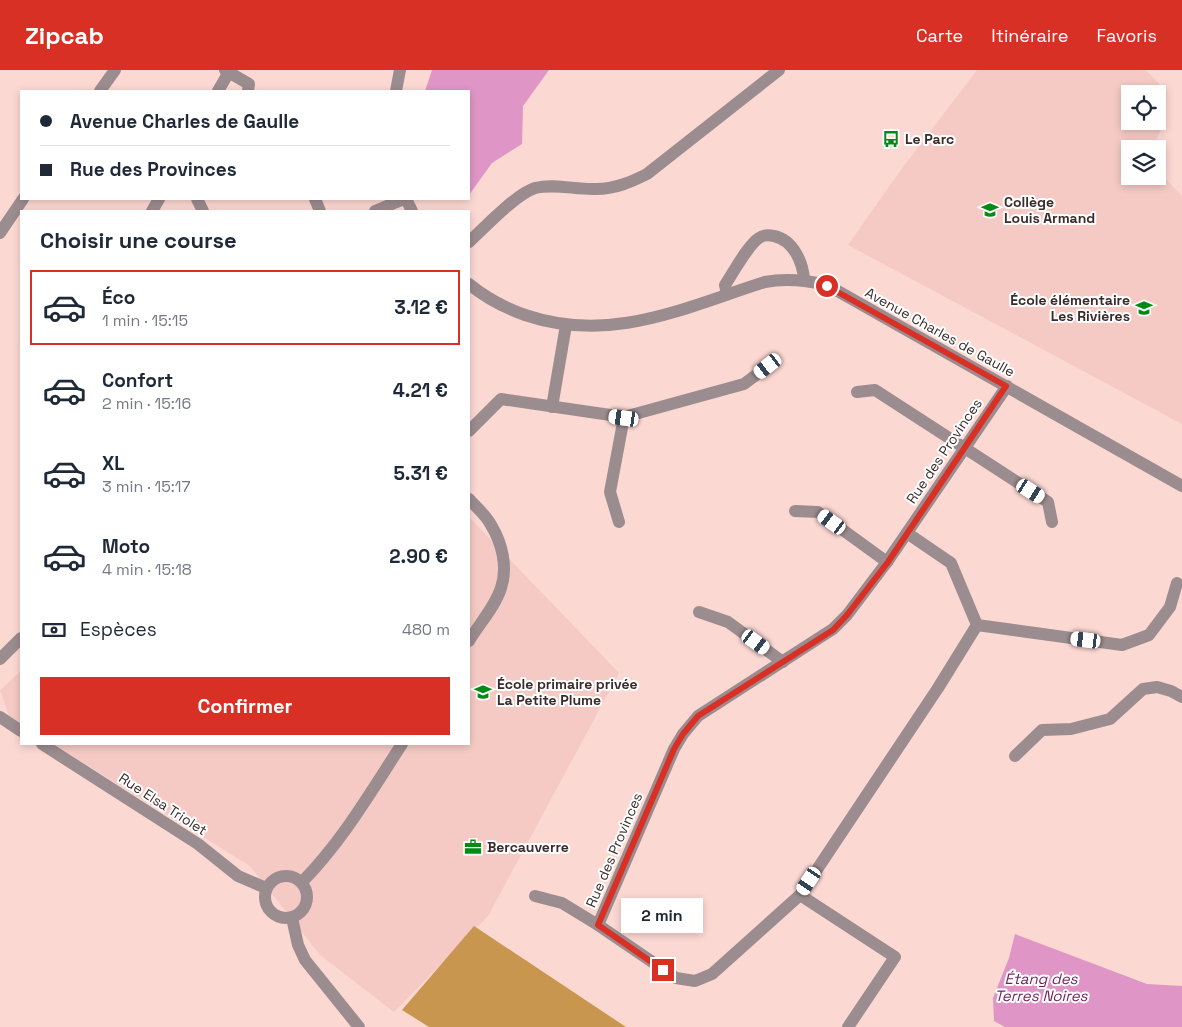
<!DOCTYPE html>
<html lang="fr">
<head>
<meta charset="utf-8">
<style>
  :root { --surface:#fff; --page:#f2f2f3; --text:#1f2937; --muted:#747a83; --line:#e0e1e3; --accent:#d93025 }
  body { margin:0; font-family:"Space Grotesk",sans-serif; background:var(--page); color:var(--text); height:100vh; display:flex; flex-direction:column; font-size:19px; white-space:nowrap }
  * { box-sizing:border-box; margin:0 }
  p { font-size:16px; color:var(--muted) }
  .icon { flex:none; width:28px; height:28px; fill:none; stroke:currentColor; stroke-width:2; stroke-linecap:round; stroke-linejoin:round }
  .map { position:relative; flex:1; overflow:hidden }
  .panel { position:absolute; left:20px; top:140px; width:450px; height:535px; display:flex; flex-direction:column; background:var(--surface); border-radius:0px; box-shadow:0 2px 8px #0003 }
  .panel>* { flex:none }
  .banner { position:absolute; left:20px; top:20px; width:450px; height:110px; border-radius:0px; box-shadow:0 2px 8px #0003; display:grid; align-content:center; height:110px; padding:0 20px; background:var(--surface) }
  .fabs { position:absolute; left:1121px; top:15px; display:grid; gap:10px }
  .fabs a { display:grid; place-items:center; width:45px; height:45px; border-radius:0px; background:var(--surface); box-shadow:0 2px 8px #0003; font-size:25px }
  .end { position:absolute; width:22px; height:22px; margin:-11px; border:6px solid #d93025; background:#fff; box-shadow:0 0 0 2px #fff }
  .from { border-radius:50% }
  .bubble { position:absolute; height:35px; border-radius:0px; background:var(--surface); box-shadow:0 2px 8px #0003; font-size:16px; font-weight:700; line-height:35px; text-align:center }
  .car { position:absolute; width:15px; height:30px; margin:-15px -8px; border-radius:6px; box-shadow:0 0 4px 1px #0007; background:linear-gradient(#fff 24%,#345 0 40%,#fff 0 76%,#345 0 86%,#fff 0) }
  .banner b { display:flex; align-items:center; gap:18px; height:48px; font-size:19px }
  .banner b+b { border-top:1px solid var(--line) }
  .banner i { width:12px; height:12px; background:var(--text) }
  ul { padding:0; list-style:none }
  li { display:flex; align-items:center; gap:15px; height:75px; margin:0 10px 8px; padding:0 10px; border:2px solid transparent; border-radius:0px }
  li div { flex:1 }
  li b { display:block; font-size:19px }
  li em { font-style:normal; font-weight:700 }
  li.on { border-color:var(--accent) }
  li>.icon { width:45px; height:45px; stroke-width:1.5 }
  h2 { padding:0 20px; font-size:22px; line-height:60px }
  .pay { display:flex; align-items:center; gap:12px; height:55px; padding:0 20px; font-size:19px }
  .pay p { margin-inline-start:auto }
  .primary-button { display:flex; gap:10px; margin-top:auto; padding:10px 20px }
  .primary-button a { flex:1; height:58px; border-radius:0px; background:var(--accent); color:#fff; font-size:20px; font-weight:700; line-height:58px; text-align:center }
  header { display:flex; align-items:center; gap:30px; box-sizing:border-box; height:70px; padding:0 25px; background:var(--accent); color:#fff }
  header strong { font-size:24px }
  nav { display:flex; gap:28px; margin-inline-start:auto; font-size:18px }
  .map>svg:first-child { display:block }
  .built { fill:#f5cac4; fill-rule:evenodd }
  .forest { fill:#c9964f }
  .water { fill:#df96c7 }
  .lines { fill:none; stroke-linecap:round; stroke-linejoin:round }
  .minor { stroke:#9b8c8f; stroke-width:12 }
  .route { stroke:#d93025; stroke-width:6 }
  .labels { text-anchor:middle; stroke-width:4; stroke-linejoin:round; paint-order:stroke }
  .poi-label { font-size:14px; font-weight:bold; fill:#3a2c2a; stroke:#fff; text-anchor:start }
  .street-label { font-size:14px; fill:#3a2c2a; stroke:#fff }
  .water-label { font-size:15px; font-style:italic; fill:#731f5e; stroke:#fff }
</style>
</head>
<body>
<header>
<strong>Zipcab</strong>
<nav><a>Carte</a><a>Itinéraire</a><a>Favoris</a></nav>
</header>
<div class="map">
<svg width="1182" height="957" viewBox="0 0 1182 957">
  <rect width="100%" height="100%" fill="#fcd8d3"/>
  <!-- built -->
  <g class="built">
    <path d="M977,0H1146L1167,22L1161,59L1152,79H1130V106H1158V101L1182,126V354L848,175L900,101ZM1130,24H1158V51H1130Z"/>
    <path d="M469,447L619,603L488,846L394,942L320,885L250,796L53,674H469Z"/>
    <path d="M21,601V654L9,646L0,620Z"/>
  </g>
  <!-- forest -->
  <path class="forest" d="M474,856L626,957H429L402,940Z"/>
  <!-- water -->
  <g class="water">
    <path d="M432,0H549L523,36L522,74L492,93L469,125V21H425Z"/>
    <path d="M1015,864L1147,914L1182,916V957H1005L994,951L993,928L1009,888Z"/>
  </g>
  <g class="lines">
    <!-- minor -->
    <g class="minor">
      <path d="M225,0L249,14L248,21"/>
      <path d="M100,21L115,0"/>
      <path d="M218,21L229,2"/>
      <path d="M396,21L400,0"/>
      <path d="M197,129L203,141"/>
      <path d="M315,129L320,141"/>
      <path d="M406,129L412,141"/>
      <path d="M152,141L159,129"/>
      <path d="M375,141L404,129"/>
      <path d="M0,163L23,129"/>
      <path d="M469,172C484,158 516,124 535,118C555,113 576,120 596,119C615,119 631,112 647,104L779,0"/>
      <path d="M469,214C485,227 505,238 525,245C611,274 683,238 765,212C786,208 805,210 827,215L1182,416"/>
      <path d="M727,224L725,215C733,203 748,175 759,168C763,165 769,165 774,166C793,170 803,192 804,210"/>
      <path d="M857,322L875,320L1048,432L1052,452"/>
      <path d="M552,337L566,255"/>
      <path d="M469,361L501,329L624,347L744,314L768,296"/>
      <path d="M469,429C476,437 486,445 491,455C502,473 508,497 501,518C495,537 479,554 469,571"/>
      <path d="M795,441L818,442L887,492"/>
      <path d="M619,452L610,422L624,347"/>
      <path d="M907,463L951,493L977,555L938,618L800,825L712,904L695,911L676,908L598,855L674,679L683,664L698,646L833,559L847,545L887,492L1007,316"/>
      <path d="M699,542L728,552L783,592"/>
      <path d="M977,555L1122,575L1149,565L1170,537L1177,513"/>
      <path d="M0,589L21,568"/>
      <path d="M0,647L21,661"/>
      <path d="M42,674L198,774L238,806L266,818"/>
      <path d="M1015,686L1042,660L1071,659L1110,649L1143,619L1157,617L1171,621L1182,627"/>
      <circle cx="286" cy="827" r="21"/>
      <path d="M302,812C343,770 370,723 402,674"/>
      <path d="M800,825L895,887L848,957"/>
      <path d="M535,826L562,833L598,855"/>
      <path d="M292,848L298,875L305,890L359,957"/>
    </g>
  </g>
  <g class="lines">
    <!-- route -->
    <path class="route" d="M663,900L598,855L674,679L683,664L698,646L833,560L847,545L888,492L1006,316L827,216"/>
  </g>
  <!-- icons -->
  <defs>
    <g id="bus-bare" transform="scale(1.35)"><path d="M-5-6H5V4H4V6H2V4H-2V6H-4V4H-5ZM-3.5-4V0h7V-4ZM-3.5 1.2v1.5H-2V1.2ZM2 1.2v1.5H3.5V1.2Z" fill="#058a15" stroke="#fff" stroke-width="2.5" paint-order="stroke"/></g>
    <g id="school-bare" transform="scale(1.35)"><path d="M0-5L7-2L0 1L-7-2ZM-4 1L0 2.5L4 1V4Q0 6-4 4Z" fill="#058a15" stroke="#fff" stroke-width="2.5" paint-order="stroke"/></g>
    <g id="office-bare" transform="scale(1.35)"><path d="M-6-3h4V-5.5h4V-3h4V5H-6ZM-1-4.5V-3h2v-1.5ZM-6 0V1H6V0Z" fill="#058a15" stroke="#fff" stroke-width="2.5" paint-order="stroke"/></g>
  </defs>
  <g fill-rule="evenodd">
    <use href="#bus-bare" x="891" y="69"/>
    <use href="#school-bare" x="990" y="140"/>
    <use href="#school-bare" x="1144" y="238"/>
    <use href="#school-bare" x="483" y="622"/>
    <use href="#office-bare" x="473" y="777"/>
  </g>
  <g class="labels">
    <!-- poi labels -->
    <g class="poi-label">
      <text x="905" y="74">Le Parc</text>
      <text x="1004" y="137">Collège<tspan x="1004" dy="16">Louis Armand</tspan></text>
      <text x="1130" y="235" text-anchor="end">École élémentaire<tspan x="1130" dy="16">Les Rivières</tspan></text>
      <text x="497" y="619">École primaire privée<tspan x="497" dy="16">La Petite Plume</tspan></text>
      <text x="487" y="782">Bercauverre</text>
    </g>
    <!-- street labels -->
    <g class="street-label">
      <text transform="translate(940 262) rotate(29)" y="5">Avenue Charles de Gaulle</text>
      <text transform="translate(944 381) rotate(-56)" y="5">Rue des Provinces</text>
      <text transform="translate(163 734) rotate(33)" y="5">Rue Elsa Triolet</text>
      <text transform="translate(614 780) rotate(-67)" y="5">Rue des Provinces</text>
    </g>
    <!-- water labels -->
    <g class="water-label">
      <text x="1041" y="914">Étang des<tspan x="1041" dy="17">Terres Noires</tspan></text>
    </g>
  </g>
</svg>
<div class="fabs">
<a><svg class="icon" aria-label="locate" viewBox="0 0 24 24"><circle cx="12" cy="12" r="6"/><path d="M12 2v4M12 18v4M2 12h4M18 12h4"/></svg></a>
<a><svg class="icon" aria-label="layers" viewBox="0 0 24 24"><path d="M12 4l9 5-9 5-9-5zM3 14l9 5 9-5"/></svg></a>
</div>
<i class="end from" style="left:827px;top:216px"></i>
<i class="end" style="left:663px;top:900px"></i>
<div class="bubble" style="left:621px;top:828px;width:82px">2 min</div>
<i class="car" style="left:768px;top:296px;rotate:232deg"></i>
<i class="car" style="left:624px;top:348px;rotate:278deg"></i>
<i class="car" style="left:1031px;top:421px;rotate:123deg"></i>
<i class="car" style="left:832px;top:452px;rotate:306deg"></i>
<i class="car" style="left:1086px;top:570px;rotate:277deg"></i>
<i class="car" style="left:756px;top:572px;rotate:126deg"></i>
<i class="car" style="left:809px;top:811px;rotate:214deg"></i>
<div class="banner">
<b><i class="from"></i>Avenue Charles de Gaulle</b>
<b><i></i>Rue des Provinces</b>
</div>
<section class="panel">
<h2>Choisir une course</h2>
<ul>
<li class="on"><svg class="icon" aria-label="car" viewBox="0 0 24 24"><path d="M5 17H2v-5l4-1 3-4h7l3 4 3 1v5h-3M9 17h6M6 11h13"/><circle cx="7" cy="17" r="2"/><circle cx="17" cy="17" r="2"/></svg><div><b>Éco</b><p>1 min · 15:15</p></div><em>3.12 €</em></li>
<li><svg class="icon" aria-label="car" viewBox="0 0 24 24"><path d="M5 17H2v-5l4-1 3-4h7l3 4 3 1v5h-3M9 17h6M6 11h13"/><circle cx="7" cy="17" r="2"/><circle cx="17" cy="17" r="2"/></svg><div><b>Confort</b><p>2 min · 15:16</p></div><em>4.21 €</em></li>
<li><svg class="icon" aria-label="car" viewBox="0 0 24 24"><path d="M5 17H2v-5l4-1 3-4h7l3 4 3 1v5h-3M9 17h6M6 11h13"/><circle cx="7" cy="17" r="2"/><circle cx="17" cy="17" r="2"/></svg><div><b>XL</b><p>3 min · 15:17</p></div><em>5.31 €</em></li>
<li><svg class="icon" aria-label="car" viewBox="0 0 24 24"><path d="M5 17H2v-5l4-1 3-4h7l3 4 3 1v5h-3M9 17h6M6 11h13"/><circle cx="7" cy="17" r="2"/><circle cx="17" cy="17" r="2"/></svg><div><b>Moto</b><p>4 min · 15:18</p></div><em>2.90 €</em></li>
</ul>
<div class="pay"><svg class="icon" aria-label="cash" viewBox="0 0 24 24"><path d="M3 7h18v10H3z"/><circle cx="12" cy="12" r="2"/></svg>Espèces<p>480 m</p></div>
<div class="primary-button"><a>Confirmer</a></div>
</section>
</div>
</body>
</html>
